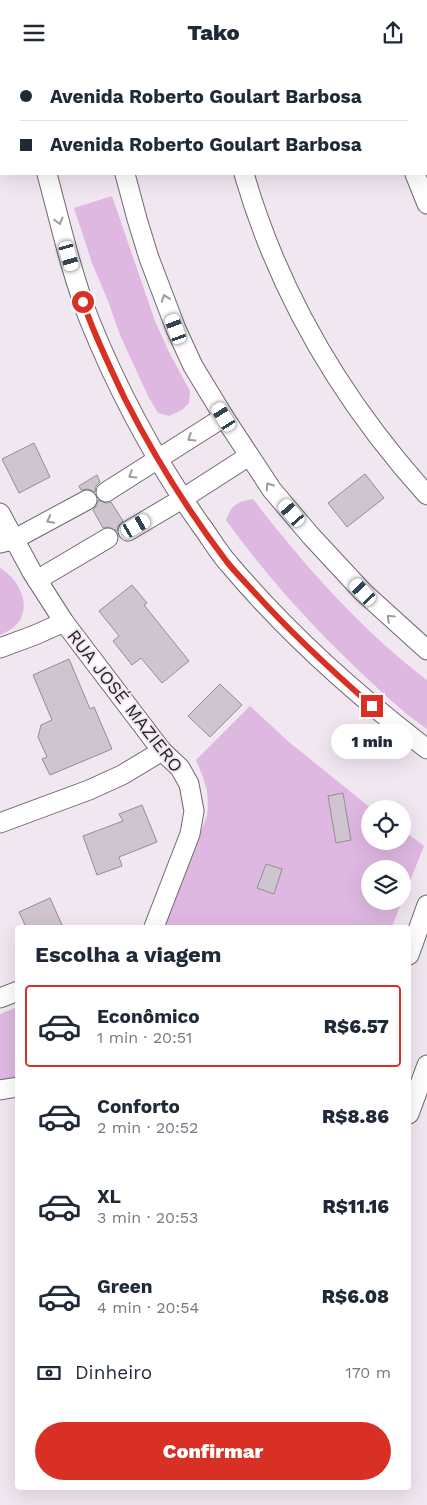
<!DOCTYPE html>
<html lang="pt">
<head>
<meta charset="utf-8">
<style>
  :root { --surface:#fff; --page:#f2f2f3; --text:#1f2937; --muted:#747a83; --line:#e0e1e3; --accent:#d93025 }
  body { margin:0; font-family:"Work Sans",sans-serif; background:var(--page); color:var(--text); height:100vh; display:flex; flex-direction:column; font-size:19px; white-space:nowrap }
  * { box-sizing:border-box; margin:0 }
  p { font-size:16px; color:var(--muted) }
  .icon { flex:none; width:28px; height:28px; fill:none; stroke:currentColor; stroke-width:2; stroke-linecap:round; stroke-linejoin:round }
  .map { position:relative; flex:1; overflow:hidden }
  .details { position:absolute; left:15px; top:860px; width:396px; height:565px; display:flex; flex-direction:column; background:var(--surface); border-radius:5px; box-shadow:0 5px 20px #0002 }
  .details>* { flex:none }
  .guide { position:absolute; left:0px; top:0px; width:428px; height:110px; box-shadow:0 5px 20px #0002; display:grid; align-content:center; height:110px; padding:0 20px; background:var(--surface) }
  .controls { position:absolute; left:361px; top:735px; display:grid; gap:10px }
  .controls a { display:grid; place-items:center; width:50px; height:50px; border-radius:50%; background:var(--surface); box-shadow:0 5px 20px #0002; font-size:25px }
  .end { position:absolute; width:22px; height:22px; margin:-11px; border:6px solid #d93025; background:#fff; box-shadow:0 0 0 2px #fff }
  .from { border-radius:50% }
  .bubble { position:absolute; height:35px; border-radius:18px; background:var(--surface); box-shadow:0 5px 20px #0002; font-size:16px; font-weight:800; line-height:35px; text-align:center }
  .car { position:absolute; width:15px; height:30px; margin:-15px -8px; border-radius:6px; box-shadow:0 0 4px 1px #0007; background:linear-gradient(#fff 24%,#345 0 40%,#fff 0 76%,#345 0 86%,#fff 0) }
  .guide b { display:flex; align-items:center; gap:18px; height:48px; font-size:19px }
  .guide b+b { border-top:1px solid var(--line) }
  .guide i { width:12px; height:12px; background:var(--text) }
  ul { padding:0; list-style:none }
  li { display:flex; align-items:center; gap:15px; height:82px; margin:0 10px 8px; padding:0 10px; border:2px solid transparent; border-radius:5px }
  li div { flex:1 }
  li b { display:block; font-size:19px }
  li em { font-style:normal; font-weight:800 }
  li.active { border-color:var(--accent) }
  li>.icon { width:45px; height:45px; stroke-width:1.5 }
  h2 { padding:0 20px; font-size:22px; line-height:60px }
  .pay { display:flex; align-items:center; gap:12px; height:55px; padding:0 20px; font-size:19px }
  .pay p { margin-inline-start:auto }
  .cta { display:flex; gap:10px; margin-top:auto; padding:10px 20px }
  .cta a { flex:1; height:58px; border-radius:30px; background:var(--accent); color:#fff; font-size:20px; font-weight:800; line-height:58px; text-align:center }
  header { display:flex; justify-content:space-between; align-items:center; height:65px; padding:0 20px; background:var(--surface); font-size:22px; font-weight:800 }
  .map>svg:first-child { display:block }
  .green { fill:#dfb8e1 }
  .building { fill:#cec5ce; stroke:#958c95 }
  .lines { fill:none; stroke-linecap:round; stroke-linejoin:round }
  .street-casing { stroke:#6f676f; stroke-width:21 }
  .street { stroke:#fff; stroke-width:19 }
  .oneway { stroke:#9e9c9e }
  .route { stroke:#d93025; stroke-width:6 }
  .labels { text-anchor:middle; stroke-width:4; stroke-linejoin:round; paint-order:stroke }
  .street-label { font-size:18px; fill:#282428; stroke:#f1e7f1 }
</style>
</head>
<body>
<header><svg class="icon" aria-label="menu" viewBox="0 0 24 24"><path d="M4 6h16M4 12h16M4 18h16"/></svg>Tako<svg class="icon" aria-label="share" viewBox="0 0 24 24"><path d="M12 15V3M7 8l5-5 5 5M5 13v7h14v-7"/></svg></header>
<div class="map">
<svg width="427" height="1440" viewBox="0 0 427 1440">
  <rect width="100%" height="100%" fill="#f1e7f1"/>
  <!-- green -->
  <g class="green">
    <path d="M112,131L155,256L169,287L190,326L189,338L182,345L169,351L158,348L148,331L120,270L108,236L92,198L74,143Z"/>
    <path d="M253,434C304,500 360,564 427,615V664C401,646 377,623 354,601C307,556 264,508 226,455C232,439 237,437 253,434Z"/>
    <path d="M0,503C16,512 30,535 21,553C18,561 7,567 0,570Z"/>
    <path d="M250,641L289,677L372,744H370V776H402L403,765L424,781L402,836V804H370V836H402L392,862H164L207,751C210,727 205,717 196,695Z"/>
    <path d="M17,942V1013L0,1017V949Z"/>
  </g>
  <!-- building -->
  <g class="building">
    <path d="M34,378L50,412L19,428L2,394Z"/>
    <path d="M365,409L384,433L347,462L328,438Z"/>
    <path d="M97,410L100,417L96,421L95,427L88,424L81,425L79,421Z"/>
    <path d="M98,435L106,438L111,437L123,456L118,461L117,466L108,462L103,463L93,445L97,440Z"/>
    <path d="M132,520L147,538L144,540L189,596L162,618L141,593L132,600L113,576L119,571L99,546Z"/>
    <path d="M69,594L90,644L94,642L112,684L50,710L42,694L47,692L38,672L41,660L52,655L33,610Z"/>
    <path d="M220,619L242,640L210,672L188,651Z"/>
    <path d="M343,728L351,775L336,778L328,731Z"/>
    <path d="M142,740L157,777L119,792L122,801L97,810L83,771L123,756L119,749Z"/>
    <path d="M266,799L282,804L274,829L257,823Z"/>
    <path d="M50,833L63,862H26L19,847Z"/>
  </g>
  <g class="lines">
    <!-- street casing -->
    <g class="street-casing">
      <g id="street">
        <path d="M27,0V1"/>
        <path d="M106,0L107,1"/>
        <path d="M222,0V1"/>
        <path d="M387,1L393,0"/>
        <path d="M47,109C60,157 71,207 89,254C118,326 155,395 200,459C210,472 218,487 229,499C287,568 355,629 427,684"/>
        <path d="M125,109L137,154L149,193L176,264L193,301L224,352L272,425L311,471L363,527L427,585"/>
        <path d="M244,109C279,229 343,337 427,430"/>
        <path d="M415,109L427,139"/>
        <path d="M106,427L224,352"/>
        <path d="M0,448L32,507L64,557L162,686L180,703L189,719L194,746L190,769L154,862"/>
        <path d="M128,466L182,434L249,391"/>
        <path d="M0,478L13,475L87,435"/>
        <path d="M37,515L108,473"/>
        <path d="M0,583L35,570L64,557"/>
        <path d="M0,758L89,725L122,710L162,686"/>
        <path d="M409,890L427,840"/>
        <path d="M0,933L18,926"/>
        <path d="M0,1025L18,1022"/>
        <path d="M409,1049L427,1000"/>
      </g>
    </g>
    <!-- street -->
    <use href="#street" class="street"/>
  </g>
  <!-- one-way arrows -->
  <defs><path id="oneway-chevron" d="M-2-3.5L2.5 0L-2 3.5" fill="none" stroke-width="1.6" stroke-linecap="round" stroke-linejoin="round" transform="scale(1.25)"/></defs>
  <g class="oneway">
    <use href="#oneway-chevron" transform="translate(59 156) rotate(75)"/>
    <use href="#oneway-chevron" transform="translate(165 233) rotate(-110)"/>
    <use href="#oneway-chevron" transform="translate(191 373) rotate(148)"/>
    <use href="#oneway-chevron" transform="translate(132 410) rotate(148)"/>
    <use href="#oneway-chevron" transform="translate(269 421) rotate(-125)"/>
    <use href="#oneway-chevron" transform="translate(50 455) rotate(153)"/>
    <use href="#oneway-chevron" transform="translate(390 553) rotate(-137)"/>
  </g>
  <g class="lines">
    <!-- route -->
    <path class="route" d="M83,237C94,270 110,302 125,334C154,391 188,446 227,497C236,508 246,518 255,528C291,568 331,605 372,641"/>
  </g>
  <g class="labels">
    <!-- street labels -->
    <g class="street-label">
      <text transform="translate(125 636) rotate(52)" y="6">RUA JOSÉ MAZIERO</text>
    </g>
  </g>
</svg>
<div class="controls">
<a><svg class="icon" aria-label="locate" viewBox="0 0 24 24"><circle cx="12" cy="12" r="6"/><path d="M12 2v4M12 18v4M2 12h4M18 12h4"/></svg></a>
<a><svg class="icon" aria-label="layers" viewBox="0 0 24 24"><path d="M12 4l9 5-9 5-9-5zM3 14l9 5 9-5"/></svg></a>
</div>
<i class="end from" style="left:83px;top:237px"></i>
<i class="end" style="left:372px;top:641px"></i>
<div class="bubble" style="left:331px;top:659px;width:82px">1 min</div>
<i class="car" style="left:69px;top:191px;rotate:164deg"></i>
<i class="car" style="left:176px;top:264px;rotate:340deg"></i>
<i class="car" style="left:224px;top:352px;rotate:328deg"></i>
<i class="car" style="left:292px;top:448px;rotate:319deg"></i>
<i class="car" style="left:136px;top:461px;rotate:60deg"></i>
<i class="car" style="left:363px;top:527px;rotate:317deg"></i>
<div class="guide">
<b><i class="from"></i>Avenida Roberto Goulart Barbosa</b>
<b><i></i>Avenida Roberto Goulart Barbosa</b>
</div>
<section class="details">
<h2>Escolha a viagem</h2>
<ul>
<li class="active"><svg class="icon" aria-label="car" viewBox="0 0 24 24"><path d="M5 17H2v-5l4-1 3-4h7l3 4 3 1v5h-3M9 17h6M6 11h13"/><circle cx="7" cy="17" r="2"/><circle cx="17" cy="17" r="2"/></svg><div><b>Econômico</b><p>1 min · 20:51</p></div><em>R$6.57</em></li>
<li><svg class="icon" aria-label="car" viewBox="0 0 24 24"><path d="M5 17H2v-5l4-1 3-4h7l3 4 3 1v5h-3M9 17h6M6 11h13"/><circle cx="7" cy="17" r="2"/><circle cx="17" cy="17" r="2"/></svg><div><b>Conforto</b><p>2 min · 20:52</p></div><em>R$8.86</em></li>
<li><svg class="icon" aria-label="car" viewBox="0 0 24 24"><path d="M5 17H2v-5l4-1 3-4h7l3 4 3 1v5h-3M9 17h6M6 11h13"/><circle cx="7" cy="17" r="2"/><circle cx="17" cy="17" r="2"/></svg><div><b>XL</b><p>3 min · 20:53</p></div><em>R$11.16</em></li>
<li><svg class="icon" aria-label="car" viewBox="0 0 24 24"><path d="M5 17H2v-5l4-1 3-4h7l3 4 3 1v5h-3M9 17h6M6 11h13"/><circle cx="7" cy="17" r="2"/><circle cx="17" cy="17" r="2"/></svg><div><b>Green</b><p>4 min · 20:54</p></div><em>R$6.08</em></li>
</ul>
<div class="pay"><svg class="icon" aria-label="cash" viewBox="0 0 24 24"><path d="M3 7h18v10H3z"/><circle cx="12" cy="12" r="2"/></svg>Dinheiro<p>170 m</p></div>
<div class="cta"><a>Confirmar</a></div>
</section>
</div>
</body>
</html>
